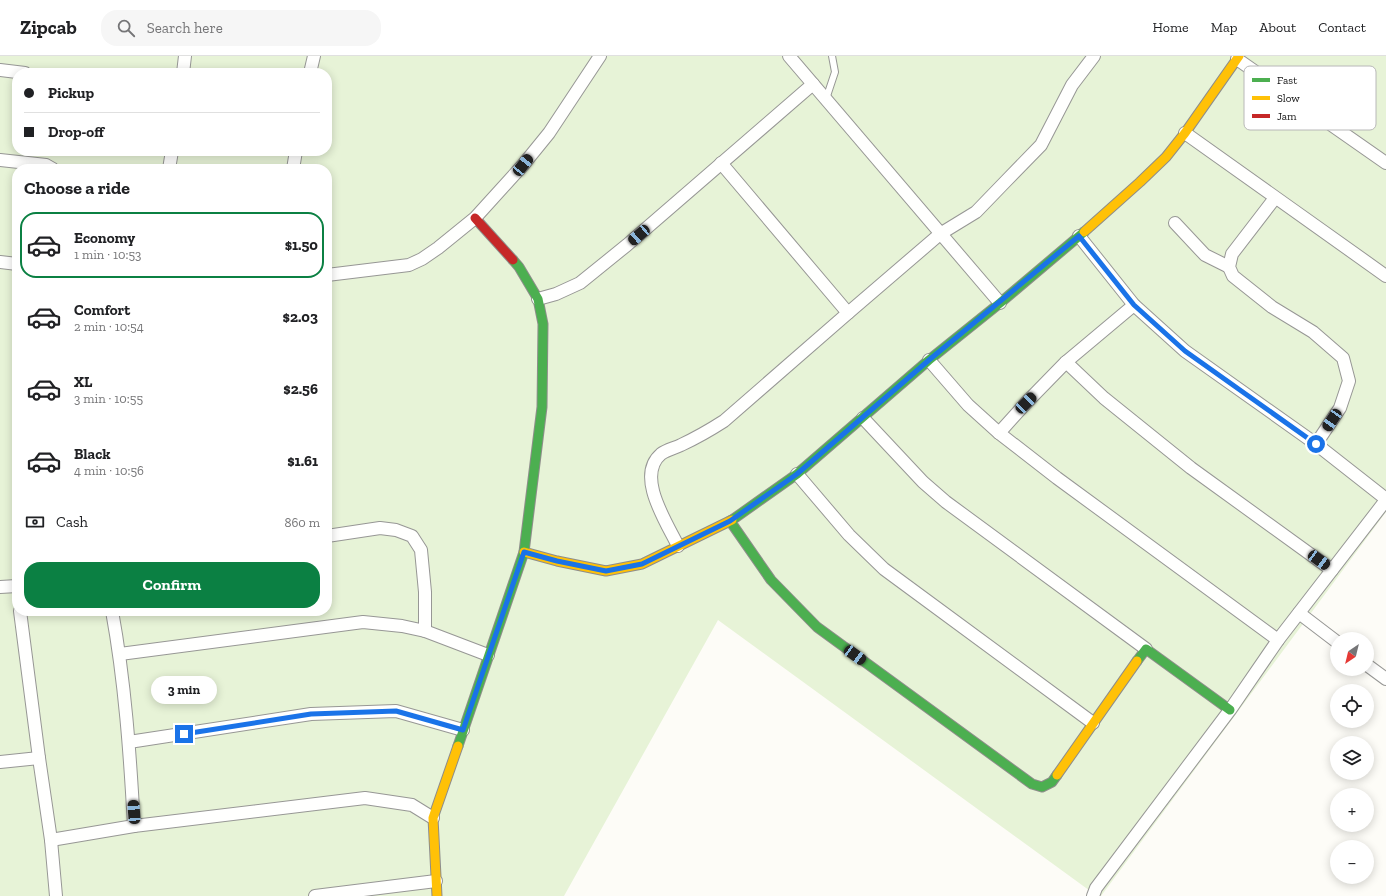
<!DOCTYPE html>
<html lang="en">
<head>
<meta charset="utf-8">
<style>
  :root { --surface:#fff; --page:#f6f6f6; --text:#202124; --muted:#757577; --line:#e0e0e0; --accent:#0b8043 }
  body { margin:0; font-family:"Zilla Slab",serif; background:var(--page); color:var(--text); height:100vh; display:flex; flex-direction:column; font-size:15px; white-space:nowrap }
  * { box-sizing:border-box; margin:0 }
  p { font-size:13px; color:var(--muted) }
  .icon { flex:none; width:22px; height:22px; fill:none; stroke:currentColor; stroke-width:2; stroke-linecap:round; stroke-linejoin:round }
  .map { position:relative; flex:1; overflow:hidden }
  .sheet { position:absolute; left:12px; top:108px; width:320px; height:452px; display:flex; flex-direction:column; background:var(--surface); border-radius:16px; box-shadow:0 2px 10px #0003 }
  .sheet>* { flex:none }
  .top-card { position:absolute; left:12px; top:12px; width:320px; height:88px; border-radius:16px; box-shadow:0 2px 10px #0003; display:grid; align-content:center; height:88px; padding:0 12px; background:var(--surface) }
  .needle { width:26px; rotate:215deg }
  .tools { position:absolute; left:1330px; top:576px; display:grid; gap:8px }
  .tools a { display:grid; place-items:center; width:44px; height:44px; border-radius:50%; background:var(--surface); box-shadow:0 2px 10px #0003; font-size:20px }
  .end { position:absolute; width:18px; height:18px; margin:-9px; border:5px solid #1a73e8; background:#fff; box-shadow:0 0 0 2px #fff }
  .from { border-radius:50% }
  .bubble { position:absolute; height:28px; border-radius:14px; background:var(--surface); box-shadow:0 2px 10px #0003; font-size:13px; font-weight:700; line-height:28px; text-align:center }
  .car { position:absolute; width:12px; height:24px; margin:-12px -6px; border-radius:5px; box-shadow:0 0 3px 1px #0007; background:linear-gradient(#222 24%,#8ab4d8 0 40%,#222 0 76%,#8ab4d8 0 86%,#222 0) }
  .top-card b { display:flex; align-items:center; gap:14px; height:38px; font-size:15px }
  .top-card b+b { border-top:1px solid var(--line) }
  .top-card i { width:10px; height:10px; background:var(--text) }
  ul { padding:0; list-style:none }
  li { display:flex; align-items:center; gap:12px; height:66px; margin:0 8px 6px; padding:0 4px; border:2px solid transparent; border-radius:16px }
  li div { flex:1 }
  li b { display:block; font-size:15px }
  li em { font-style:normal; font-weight:700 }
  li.on { border-color:var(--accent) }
  li>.icon { width:36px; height:36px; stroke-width:1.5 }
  h2 { padding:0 12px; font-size:18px; line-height:48px }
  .pay { display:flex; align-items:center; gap:10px; height:44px; padding:0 12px; font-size:15px }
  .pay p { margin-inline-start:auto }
  .cta { display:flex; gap:8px; margin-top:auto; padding:8px 12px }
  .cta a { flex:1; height:46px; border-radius:16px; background:var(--accent); color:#fff; font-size:16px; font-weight:700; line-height:46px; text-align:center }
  header { display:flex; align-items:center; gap:24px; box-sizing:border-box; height:56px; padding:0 20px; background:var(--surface); border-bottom:1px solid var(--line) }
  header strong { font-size:19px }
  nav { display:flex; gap:22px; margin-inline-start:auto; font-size:14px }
  .search { width:280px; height:36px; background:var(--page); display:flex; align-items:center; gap:10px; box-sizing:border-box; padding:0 14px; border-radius:16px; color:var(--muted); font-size:15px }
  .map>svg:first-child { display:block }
  .green { fill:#e7f3d7; fill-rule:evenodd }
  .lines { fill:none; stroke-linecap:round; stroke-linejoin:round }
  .lane-casing { stroke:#979795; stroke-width:8 }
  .street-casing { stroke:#979795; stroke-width:14 }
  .fast-casing { stroke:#8e8d8b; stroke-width:11 }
  .slow-casing { stroke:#8e8d8b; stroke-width:11 }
  .jam-casing { stroke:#8e8d8b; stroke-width:11 }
  .lane { stroke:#fffffe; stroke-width:6 }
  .street { stroke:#fffffe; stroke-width:12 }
  .fast { stroke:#4caf50; stroke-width:9 }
  .slow { stroke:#ffc107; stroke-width:9 }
  .jam { stroke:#c62828; stroke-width:9 }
  .route { stroke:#1a73e8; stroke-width:5 }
  .key { fill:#fff; stroke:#b8b8b8; stroke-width:1 }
  .key-label { font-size:11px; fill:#111 }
</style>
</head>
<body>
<header>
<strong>Zipcab</strong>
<div class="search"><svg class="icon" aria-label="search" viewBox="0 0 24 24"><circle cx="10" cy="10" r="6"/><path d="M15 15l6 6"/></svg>Search here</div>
<nav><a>Home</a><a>Map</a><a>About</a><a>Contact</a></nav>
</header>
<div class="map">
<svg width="1386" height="840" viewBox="0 0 1386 840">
  <rect width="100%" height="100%" fill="#fdfcf7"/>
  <!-- green -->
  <path class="green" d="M0,0H1386V456L1101,840H1097L718,564L564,840H0ZM17,17H327V95H17ZM17,113H327V555H17Z"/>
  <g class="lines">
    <!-- lane casing -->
    <g class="lane-casing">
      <path id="lane" d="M826,43L835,16L832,0"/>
    </g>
    <!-- street casing -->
    <g class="street-casing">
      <g id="street">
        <path d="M789,0L1000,247"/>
        <path d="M1237,3L1386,107"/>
        <path d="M0,14L25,17"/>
        <path d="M183,17L185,0"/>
        <path d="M310,17L314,0"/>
        <path d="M1185,77L1386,220"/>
        <path d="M0,104L46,109L53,113"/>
        <path d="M721,107L848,257"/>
        <path d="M169,113L172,95"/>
        <path d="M293,113L296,95"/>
        <path d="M1275,142L1232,198L1229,211L1233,220L1272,251L1313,276L1343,302L1349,325L1340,352L1316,388"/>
        <path d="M1175,167L1205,199L1229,211"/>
        <path d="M1079,180L1134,249L1185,295L1316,388L1386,443"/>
        <path d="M0,206L17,208"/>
        <path d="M327,219L409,209L422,203L438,192L475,162L523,109L549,77L600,0"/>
        <path d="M538,243L556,238L580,227L627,189L813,28"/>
        <path d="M929,304L968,349L999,377L1057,422L1278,584"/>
        <path d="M1066,306L1104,342L1191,412L1332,514"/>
        <path d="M863,362L923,426L946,446L1146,593"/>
        <path d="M999,377L1026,347L1066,306L1134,249"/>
        <path d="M797,418L849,479L884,513L1093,667"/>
        <path d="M327,480L380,472L396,474L412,480L421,494L425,536V575"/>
        <path d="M678,490C667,467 635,420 661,398C666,394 675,392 681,389C696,382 710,374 724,365L848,257L940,178L976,156L1005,126L1041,89L1072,29L1094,0"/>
        <path d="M0,531L17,530"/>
        <path d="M20,555L39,702L51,784L56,840"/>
        <path d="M112,555C125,626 130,698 134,770"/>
        <path d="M1299,557L1337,586"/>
        <path d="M120,598L363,566L402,570L425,575L488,599"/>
        <path d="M1367,609L1386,623"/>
        <path d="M129,686L311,658L396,655L463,674"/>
        <path d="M0,706L39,702"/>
        <path d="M51,784L134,770L365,742L412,749L433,762"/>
        <path d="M315,840L436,825"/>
        <path d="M1093,840L1096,832L1230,654L1278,584L1386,444"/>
      </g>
    </g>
    <!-- fast casing -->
    <g class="fast-casing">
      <g id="fast">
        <path d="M732,464L797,418L929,304L1000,247L1084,176"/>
        <path d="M730,465L771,524L817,571L1032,728L1042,731L1052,726L1057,719"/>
        <path d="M1137,605L1146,593L1230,654"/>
        <path d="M458,690L524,496L542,351L543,268L538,243L519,211L513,204"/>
      </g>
    </g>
    <!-- slow casing -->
    <g class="slow-casing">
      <g id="slow">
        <path d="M1084,176L1140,126L1166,101L1185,77L1239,0"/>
        <path d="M524,496L557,505L606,515L642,508L732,464"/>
        <path d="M1057,719L1137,605"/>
        <path d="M437,840L433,762L458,690"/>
      </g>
    </g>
    <!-- jam casing -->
    <g class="jam-casing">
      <path id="jam" d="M475,162L513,204"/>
    </g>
    <!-- lane -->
    <use href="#lane" class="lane"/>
    <!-- street -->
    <use href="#street" class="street"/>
    <!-- fast -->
    <use href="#fast" class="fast"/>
    <!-- slow -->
    <use href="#slow" class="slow"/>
    <!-- jam -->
    <use href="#jam" class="jam"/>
  </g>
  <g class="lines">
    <!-- route -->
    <path class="route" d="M184,678L311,658L396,655L463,674L524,496L557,505L606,515L642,508L730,465L797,418L929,304L1079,180L1134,249L1185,295L1316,388"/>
  </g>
  <!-- legend -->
  <rect x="1244" y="10" width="132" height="64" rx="6" class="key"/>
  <rect x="1252" y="22" width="18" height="4" fill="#4caf50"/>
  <rect x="1252" y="40" width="18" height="4" fill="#ffc107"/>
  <rect x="1252" y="58" width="18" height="4" fill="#c62828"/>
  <g class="key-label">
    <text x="1277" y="28">Fast</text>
    <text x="1277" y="46">Slow</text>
    <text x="1277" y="64">Jam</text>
  </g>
</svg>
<div class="tools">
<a><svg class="needle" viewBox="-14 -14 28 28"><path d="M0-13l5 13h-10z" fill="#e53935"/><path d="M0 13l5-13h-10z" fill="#757577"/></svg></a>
<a><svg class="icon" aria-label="locate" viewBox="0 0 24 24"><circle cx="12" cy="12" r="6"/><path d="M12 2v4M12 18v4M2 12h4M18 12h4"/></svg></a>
<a><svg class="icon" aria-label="layers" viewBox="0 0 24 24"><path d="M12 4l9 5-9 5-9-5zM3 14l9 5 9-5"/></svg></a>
<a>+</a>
<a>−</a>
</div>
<i class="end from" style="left:1316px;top:388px"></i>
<i class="end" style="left:184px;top:678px"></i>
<div class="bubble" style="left:151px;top:620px;width:66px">3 min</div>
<i class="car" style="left:523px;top:109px;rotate:39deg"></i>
<i class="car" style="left:639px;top:179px;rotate:229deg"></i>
<i class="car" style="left:1026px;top:347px;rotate:45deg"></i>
<i class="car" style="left:1332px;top:364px;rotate:214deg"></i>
<i class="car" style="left:1319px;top:504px;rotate:126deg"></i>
<i class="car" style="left:855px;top:599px;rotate:126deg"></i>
<i class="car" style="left:134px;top:756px;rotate:356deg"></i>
<div class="top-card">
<b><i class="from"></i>Pickup</b>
<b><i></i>Drop-off</b>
</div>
<section class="sheet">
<h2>Choose a ride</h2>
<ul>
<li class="on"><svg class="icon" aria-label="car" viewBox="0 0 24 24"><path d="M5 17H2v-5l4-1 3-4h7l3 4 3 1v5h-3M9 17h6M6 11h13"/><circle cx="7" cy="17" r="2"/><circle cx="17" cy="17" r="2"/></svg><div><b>Economy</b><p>1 min · 10:53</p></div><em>$1.50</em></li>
<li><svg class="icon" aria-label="car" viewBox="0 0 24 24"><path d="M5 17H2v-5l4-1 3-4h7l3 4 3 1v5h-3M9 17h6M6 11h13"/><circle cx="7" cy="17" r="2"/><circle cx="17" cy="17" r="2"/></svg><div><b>Comfort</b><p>2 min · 10:54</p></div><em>$2.03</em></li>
<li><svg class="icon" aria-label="car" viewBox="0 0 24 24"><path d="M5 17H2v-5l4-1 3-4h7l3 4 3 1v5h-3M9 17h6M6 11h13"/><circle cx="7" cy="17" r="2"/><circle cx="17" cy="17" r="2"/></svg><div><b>XL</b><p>3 min · 10:55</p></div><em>$2.56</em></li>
<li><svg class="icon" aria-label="car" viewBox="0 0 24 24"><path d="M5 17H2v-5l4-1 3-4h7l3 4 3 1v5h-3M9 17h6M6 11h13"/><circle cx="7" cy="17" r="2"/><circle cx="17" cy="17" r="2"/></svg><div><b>Black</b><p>4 min · 10:56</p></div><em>$1.61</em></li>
</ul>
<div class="pay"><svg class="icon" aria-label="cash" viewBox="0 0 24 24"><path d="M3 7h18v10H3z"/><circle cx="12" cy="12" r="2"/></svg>Cash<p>860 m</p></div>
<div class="cta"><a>Confirm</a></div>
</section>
</div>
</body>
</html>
